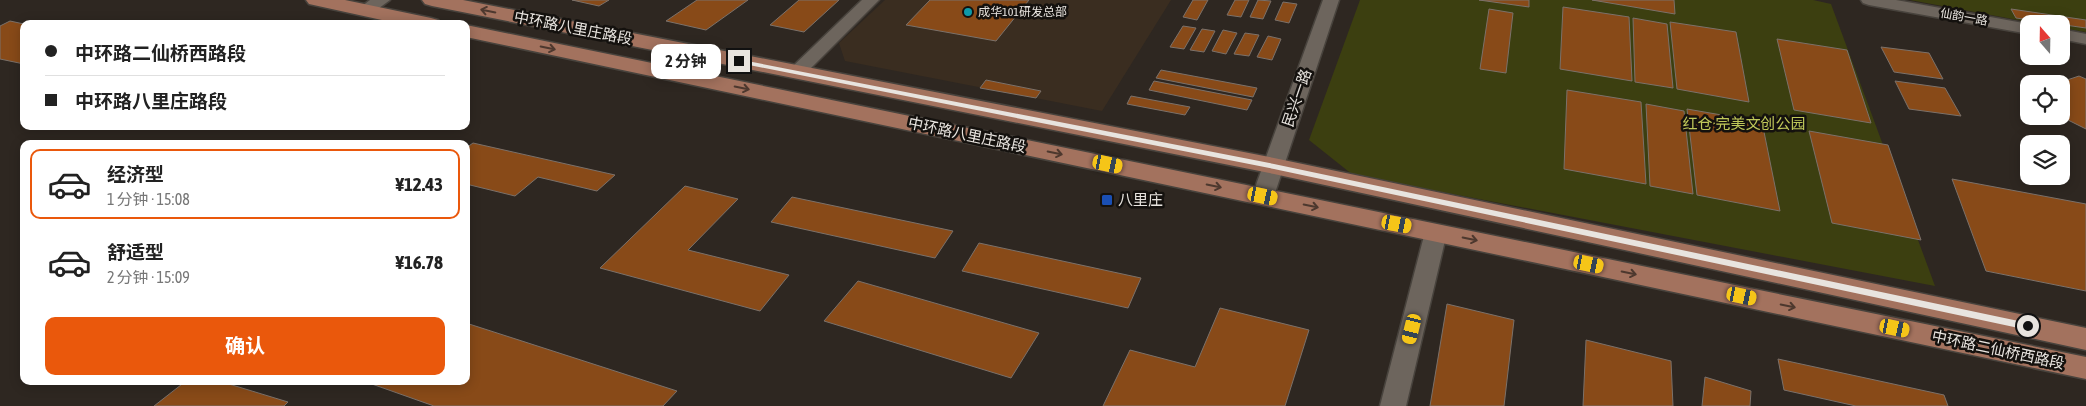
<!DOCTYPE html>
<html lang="zh">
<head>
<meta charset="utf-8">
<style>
  :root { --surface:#fff; --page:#f6f6f6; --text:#222; --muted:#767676; --line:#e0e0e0; --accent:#ea580c }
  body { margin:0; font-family:"Asap Condensed","Noto Sans SC",sans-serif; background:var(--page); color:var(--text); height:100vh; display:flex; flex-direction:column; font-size:19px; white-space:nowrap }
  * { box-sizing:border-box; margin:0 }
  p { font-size:16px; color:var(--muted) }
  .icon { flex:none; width:28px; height:28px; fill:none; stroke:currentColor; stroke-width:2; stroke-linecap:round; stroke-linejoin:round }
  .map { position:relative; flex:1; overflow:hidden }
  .panel { position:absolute; left:20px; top:140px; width:450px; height:245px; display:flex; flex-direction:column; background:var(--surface); border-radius:10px; box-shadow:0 2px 12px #0003 }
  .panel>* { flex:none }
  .guide { position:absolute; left:20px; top:20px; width:450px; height:110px; border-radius:10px; box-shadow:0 2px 12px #0003; display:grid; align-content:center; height:110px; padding:0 25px; background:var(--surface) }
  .needle { width:32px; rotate:340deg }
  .controls { position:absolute; left:2020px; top:15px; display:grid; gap:10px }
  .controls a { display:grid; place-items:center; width:50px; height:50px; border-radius:10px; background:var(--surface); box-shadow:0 2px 12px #0003; font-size:25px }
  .end { position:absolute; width:22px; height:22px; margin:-11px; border:6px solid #e8e4df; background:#111; box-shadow:0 0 0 2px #111 }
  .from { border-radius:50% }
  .bubble { position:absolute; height:35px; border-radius:10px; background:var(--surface); box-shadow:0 2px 12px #0003; font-size:16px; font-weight:700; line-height:35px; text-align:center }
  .car { position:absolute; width:15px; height:30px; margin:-15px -8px; border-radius:6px; box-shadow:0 0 4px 1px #0007; background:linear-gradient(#f5c518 24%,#345 0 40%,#f5c518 0 76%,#345 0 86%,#f5c518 0) }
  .guide b { display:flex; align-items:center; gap:18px; height:48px; font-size:19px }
  .guide b+b { border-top:1px solid var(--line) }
  .guide i { width:12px; height:12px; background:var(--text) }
  ul { padding:9px 0 0; list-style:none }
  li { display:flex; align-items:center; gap:15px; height:70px; margin:0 10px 8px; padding:0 15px; border:2px solid transparent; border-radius:10px }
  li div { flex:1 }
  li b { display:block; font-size:19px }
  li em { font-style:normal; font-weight:700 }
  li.active { border-color:var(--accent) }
  li>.icon { width:45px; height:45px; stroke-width:1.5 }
  .primary-button { display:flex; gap:10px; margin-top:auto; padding:10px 25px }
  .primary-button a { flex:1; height:58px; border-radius:10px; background:var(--accent); color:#fff; font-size:20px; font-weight:700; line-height:58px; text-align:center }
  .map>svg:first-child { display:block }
  .commercial { fill:#3a2d20 }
  .green { fill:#3c3f10 }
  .building { fill:#884a18; stroke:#7b716a }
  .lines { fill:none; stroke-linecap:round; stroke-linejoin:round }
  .minor-casing { stroke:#48433d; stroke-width:3 }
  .major-casing { stroke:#48433d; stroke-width:3 }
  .minor { fill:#6d655d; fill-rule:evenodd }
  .major { fill:#a3725e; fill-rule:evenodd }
  .oneway { stroke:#4d382e }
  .route { fill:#e8e4df }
  .culture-dot { fill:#0f9aa8; stroke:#14110e; stroke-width:2 }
  .transit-dot { fill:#1a4fb4; stroke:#14110e; stroke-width:2 }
  .labels { text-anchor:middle; stroke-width:5; stroke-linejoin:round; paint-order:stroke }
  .far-poi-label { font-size:12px; fill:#e8e4df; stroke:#14110e; text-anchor:start }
  .far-street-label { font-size:12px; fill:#e8e4df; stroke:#14110e }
  .street-label { font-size:15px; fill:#e8e4df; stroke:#14110e }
  .park-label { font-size:15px; fill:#c0c85a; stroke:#14110e }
  .poi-label { font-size:15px; fill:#e8e4df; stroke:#14110e; text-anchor:start }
</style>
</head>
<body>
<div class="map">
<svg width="2086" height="406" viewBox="0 0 2086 406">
  <rect width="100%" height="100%" fill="#2e2721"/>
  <!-- commercial -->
  <path class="commercial" d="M885,0H1171L1102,111L845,61L839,43Z"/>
  <!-- green -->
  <g class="green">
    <path d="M1360,0H1813L1831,4L1935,286L1353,175L1309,140Z"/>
    <path d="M1910,0H2086V32L2061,28V24H2039Z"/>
  </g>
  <!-- building -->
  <g class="building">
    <path d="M572,0H609L599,6Z"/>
    <path d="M697,0H748L706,30L666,21Z"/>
    <path d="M799,0H839L804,32L770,25Z"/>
    <path d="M930,0H1029L996,41L906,25Z"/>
    <path d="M1193,0H1208L1197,20L1183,17Z"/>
    <path d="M1235,0H1249L1241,17L1227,15Z"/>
    <path d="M1258,0L1271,1L1263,19L1250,17Z"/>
    <path d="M1479,0H1529V7Z"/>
    <path d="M1592,0H1674L1675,14Z"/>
    <path d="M1283,2L1297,4L1289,23L1275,20Z"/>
    <path d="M1563,7L1629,17L1632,81L1560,69Z"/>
    <path d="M1489,9L1513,13L1506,73L1480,69Z"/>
    <path d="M2011,9L2086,20V28L2016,18Z"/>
    <path d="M1633,18L1667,24L1673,88L1635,82Z"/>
    <path d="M10,21L24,24V64L0,59V26Z"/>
    <path d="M1670,22L1736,32L1749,102L1677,89Z"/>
    <path d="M1183,26L1196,28L1184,49L1170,47Z"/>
    <path d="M1202,29L1215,31L1204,52L1190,50Z"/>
    <path d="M1223,30L1237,33L1226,54L1212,51Z"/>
    <path d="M1245,33L1259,35L1249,56L1234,54Z"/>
    <path d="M1268,36L1281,39L1272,60L1257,57Z"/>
    <path d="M1777,39L1847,50L1871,123L1794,110Z"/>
    <path d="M1881,47L1929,53L1943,79L1894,72Z"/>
    <path d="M1161,70L1257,88L1253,97L1156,78Z"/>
    <path d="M2079,76L2086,79V129L2060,116L2061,84H2055Z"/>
    <path d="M986,80L1041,91L1036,98L980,88Z"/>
    <path d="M1154,81L1252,100L1247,110L1149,90Z"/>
    <path d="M1895,81L1945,88L1961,116L1909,109Z"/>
    <path d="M1567,90L1641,102L1646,184L1564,169Z"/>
    <path d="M1131,96L1190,107L1185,115L1127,104Z"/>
    <path d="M1646,104L1684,111L1693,194L1650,186Z"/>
    <path d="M1687,109L1762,122L1780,211L1697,195Z"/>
    <path d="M1809,131L1888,145L1921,240L1832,223Z"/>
    <path d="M473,143L615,175L597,191L538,177L515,196L466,184V148Z"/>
    <path d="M1952,179L2086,204V291L1986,271Z"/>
    <path d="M685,186L738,199L688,250L789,275L760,311L600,268Z"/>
    <path d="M792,197L953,231L935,258L771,222Z"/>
    <path d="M979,243L1141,278L1128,308L962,271Z"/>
    <path d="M858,281L1039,333L1011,378L824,321Z"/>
    <path d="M1447,304L1514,320L1504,406H1430Z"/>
    <path d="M1220,308L1309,330L1285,406H1103L1130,350L1195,367Z"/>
    <path d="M466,323L677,391L663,406H434L369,383L371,381H466Z"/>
    <path d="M1586,340L1671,361L1673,406H1583Z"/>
    <path d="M1778,359L1944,395L1948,406H1856L1784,390Z"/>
    <path d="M1705,377L1751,391L1750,406H1702Z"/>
    <path d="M186,381H219L288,402L284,406H154Z"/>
  </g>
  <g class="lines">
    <!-- minor casing -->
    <g class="minor-casing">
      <g id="minor">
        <path d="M370,0H390L371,14H359L357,10Z"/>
        <path d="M862,0H879L803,76L797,77L791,76L788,72L791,68Z"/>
        <path d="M1323,0H1339L1274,196L1270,200L1263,202L1256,200L1252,196Z"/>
        <path d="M1861,0H1896L2029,24V34L1869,5L1863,3Z"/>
        <path d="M2061,29L2086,34V44L2061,39Z"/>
        <path d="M1436,225L1444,227L1447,232L1406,406H1380L1425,232L1428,227Z"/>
      </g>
    </g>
    <!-- major casing -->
    <g class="major-casing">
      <g id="major">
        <path d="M306,0H345L431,18L438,20L441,24H400L309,4Z"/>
        <path d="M422,0H463L1274,158L2086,328V350L1274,174L432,6L425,4Z"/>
        <path d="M466,25L2086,357V379L466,37Z"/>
      </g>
    </g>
    <!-- minor -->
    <use href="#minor" class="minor"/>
    <!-- major -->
    <use href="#major" class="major"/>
  </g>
  <!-- one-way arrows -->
  <defs><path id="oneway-shaft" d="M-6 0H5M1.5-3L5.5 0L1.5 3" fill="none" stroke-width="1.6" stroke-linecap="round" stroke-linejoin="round" transform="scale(1.25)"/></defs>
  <g class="oneway">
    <use href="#oneway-shaft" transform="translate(488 11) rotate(-169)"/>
    <use href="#oneway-shaft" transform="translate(548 48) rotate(12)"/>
    <use href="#oneway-shaft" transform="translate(742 88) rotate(12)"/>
    <use href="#oneway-shaft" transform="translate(1055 153) rotate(12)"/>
    <use href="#oneway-shaft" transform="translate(1214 186) rotate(12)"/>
    <use href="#oneway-shaft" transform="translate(1311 206) rotate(12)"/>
    <use href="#oneway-shaft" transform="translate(1470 239) rotate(12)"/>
    <use href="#oneway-shaft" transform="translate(1629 273) rotate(12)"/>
    <use href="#oneway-shaft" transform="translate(1788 306) rotate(12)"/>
  </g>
  <!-- route -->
  <path class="route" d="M737,59L1274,164L2028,323L2033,326L2028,330L1274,169L739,63L736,61Z"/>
  <!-- markers -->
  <circle class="culture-dot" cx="968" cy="12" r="5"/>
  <rect class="transit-dot" x="1101" y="194" width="12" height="12" rx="2.5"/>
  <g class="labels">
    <!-- far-poi labels -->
    <g class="far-poi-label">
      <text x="978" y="16">成华101研发总部</text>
    </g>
    <!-- far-street labels -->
    <g class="far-street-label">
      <text transform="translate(1964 17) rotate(10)" y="4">仙韵一路</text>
    </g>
    <!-- street labels -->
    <g class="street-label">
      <text transform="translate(573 28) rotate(11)" y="5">中环路八里庄路段</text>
      <text transform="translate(1297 98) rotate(-71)" y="5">民兴一路</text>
      <text transform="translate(967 135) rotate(12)" y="5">中环路八里庄路段</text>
      <text transform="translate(1998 350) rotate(12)" y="5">中环路二仙桥西路段</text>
    </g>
    <!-- park labels -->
    <g class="park-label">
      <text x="1744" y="129">红仓·完美文创公园</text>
    </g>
    <!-- poi labels -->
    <g class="poi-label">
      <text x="1118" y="205">八里庄</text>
    </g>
  </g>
</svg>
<div class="controls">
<a><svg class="needle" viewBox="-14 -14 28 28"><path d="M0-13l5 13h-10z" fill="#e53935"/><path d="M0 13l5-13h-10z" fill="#767676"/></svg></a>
<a><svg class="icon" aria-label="locate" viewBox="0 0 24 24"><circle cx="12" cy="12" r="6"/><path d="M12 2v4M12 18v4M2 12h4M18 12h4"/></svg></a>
<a><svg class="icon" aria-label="layers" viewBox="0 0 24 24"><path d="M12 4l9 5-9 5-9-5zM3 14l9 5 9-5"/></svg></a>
</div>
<i class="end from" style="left:2028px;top:326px"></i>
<i class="end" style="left:739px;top:61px"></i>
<div class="bubble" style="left:651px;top:44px;width:70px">2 分钟</div>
<i class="car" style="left:1108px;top:164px;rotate:102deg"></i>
<i class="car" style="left:1263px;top:196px;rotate:102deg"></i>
<i class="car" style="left:1397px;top:224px;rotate:101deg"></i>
<i class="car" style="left:1589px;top:264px;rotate:102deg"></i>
<i class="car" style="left:1742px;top:296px;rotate:102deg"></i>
<i class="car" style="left:1895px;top:328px;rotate:102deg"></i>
<i class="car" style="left:1412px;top:329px;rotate:194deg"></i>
<div class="guide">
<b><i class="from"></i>中环路二仙桥西路段</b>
<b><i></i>中环路八里庄路段</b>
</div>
<section class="panel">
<ul>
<li class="active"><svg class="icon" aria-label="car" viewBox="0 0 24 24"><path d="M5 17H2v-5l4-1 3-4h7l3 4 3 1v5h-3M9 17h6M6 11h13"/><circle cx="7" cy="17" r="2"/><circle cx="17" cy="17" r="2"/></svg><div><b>经济型</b><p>1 分钟 · 15:08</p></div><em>¥12.43</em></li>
<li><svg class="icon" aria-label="car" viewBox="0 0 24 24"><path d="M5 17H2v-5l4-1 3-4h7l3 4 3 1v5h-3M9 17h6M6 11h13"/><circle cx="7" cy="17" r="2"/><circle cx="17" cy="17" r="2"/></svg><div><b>舒适型</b><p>2 分钟 · 15:09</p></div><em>¥16.78</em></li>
</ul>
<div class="primary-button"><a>确认</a></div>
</section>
</div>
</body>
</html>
